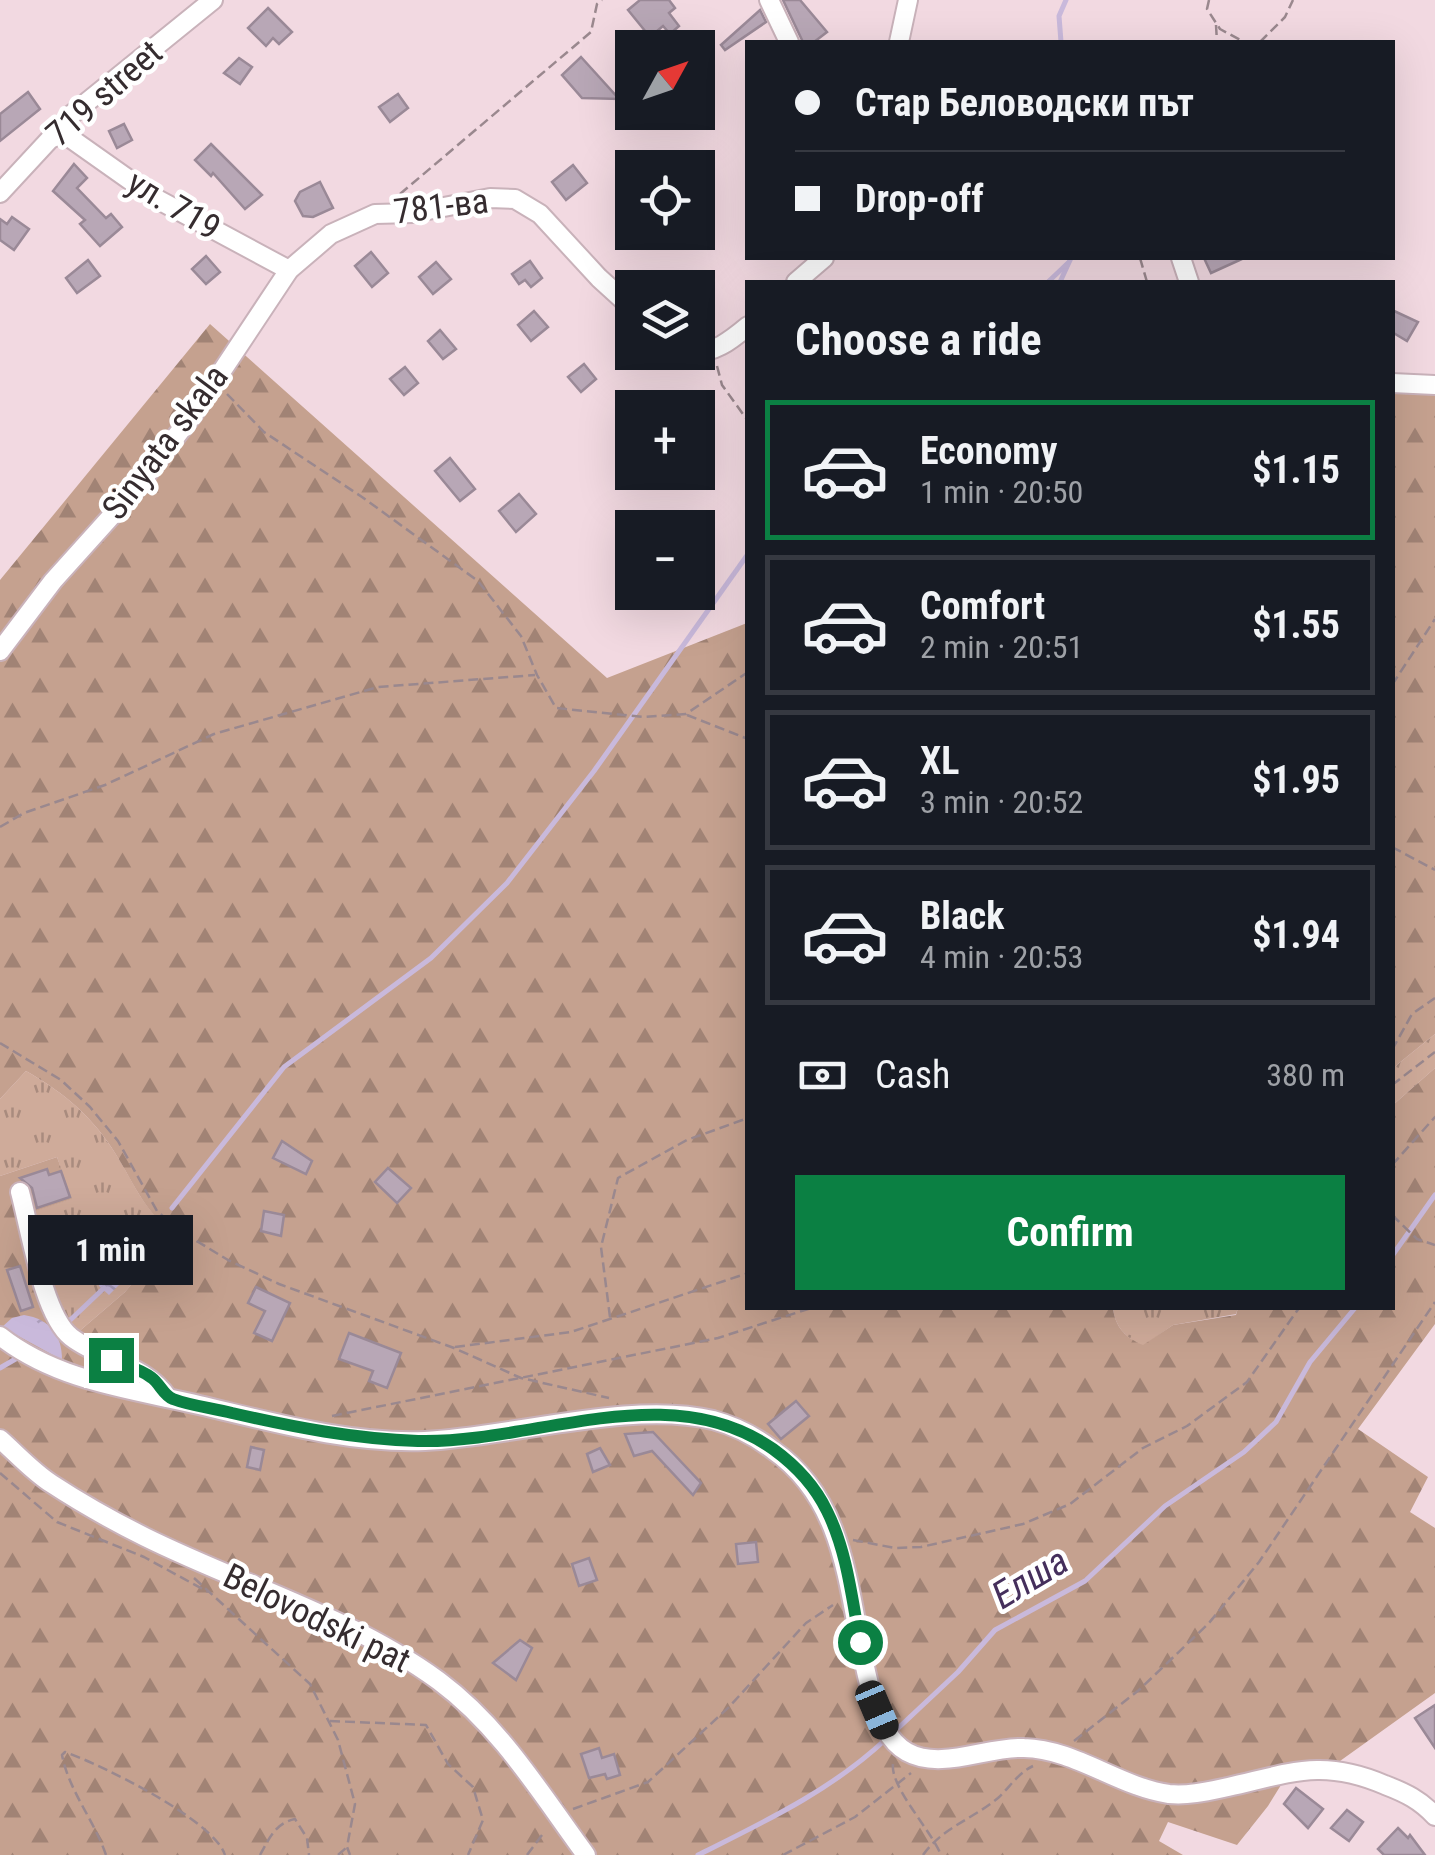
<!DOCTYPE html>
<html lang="en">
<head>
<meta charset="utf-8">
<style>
  :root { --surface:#171b24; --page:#242831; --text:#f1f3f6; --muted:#9ea1a6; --line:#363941; --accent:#0b8043 }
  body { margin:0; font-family:"Roboto Condensed",sans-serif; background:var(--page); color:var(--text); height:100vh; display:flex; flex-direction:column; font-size:38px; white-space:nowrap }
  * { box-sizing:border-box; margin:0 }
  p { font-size:32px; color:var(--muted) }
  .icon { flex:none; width:55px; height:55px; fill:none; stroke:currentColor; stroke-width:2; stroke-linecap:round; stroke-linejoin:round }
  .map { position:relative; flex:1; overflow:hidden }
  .side { position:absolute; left:745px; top:280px; width:650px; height:1030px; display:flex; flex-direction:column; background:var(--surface); border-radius:0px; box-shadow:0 10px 40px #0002 }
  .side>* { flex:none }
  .top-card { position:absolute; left:745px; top:40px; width:650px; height:220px; border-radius:0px; box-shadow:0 10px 40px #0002; display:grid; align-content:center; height:220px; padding:0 50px; background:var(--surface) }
  .needle { width:65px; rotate:50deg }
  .buttons { position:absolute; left:615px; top:30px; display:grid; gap:20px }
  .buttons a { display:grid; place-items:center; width:100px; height:100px; border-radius:0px; background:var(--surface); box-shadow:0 10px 40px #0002; font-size:50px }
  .end { position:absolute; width:45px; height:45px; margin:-22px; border:12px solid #0b8043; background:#fff; box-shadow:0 0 0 5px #fff }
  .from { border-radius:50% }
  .bubble { position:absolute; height:70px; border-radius:0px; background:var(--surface); box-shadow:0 10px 40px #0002; font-size:32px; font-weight:700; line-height:70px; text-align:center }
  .car { position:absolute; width:30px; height:60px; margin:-30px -15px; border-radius:12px; box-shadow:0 0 8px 2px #0007; background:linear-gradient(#222 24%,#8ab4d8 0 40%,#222 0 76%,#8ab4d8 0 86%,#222 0) }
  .top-card b { display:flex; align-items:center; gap:35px; height:95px; font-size:38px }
  .top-card b+b { border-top:2px solid var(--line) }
  .top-card i { width:25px; height:25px; background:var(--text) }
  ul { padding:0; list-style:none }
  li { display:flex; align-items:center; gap:30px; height:140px; margin:0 20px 15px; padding:0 30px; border:5px solid var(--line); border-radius:0px }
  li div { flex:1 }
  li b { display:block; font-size:38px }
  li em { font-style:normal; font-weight:700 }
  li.selected { border-color:var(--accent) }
  li>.icon { width:90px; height:90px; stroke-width:1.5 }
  h2 { padding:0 50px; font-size:45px; line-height:120px }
  .pay { display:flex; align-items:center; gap:25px; height:110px; padding:0 50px; font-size:38px }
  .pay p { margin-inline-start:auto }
  .button { display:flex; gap:20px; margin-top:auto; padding:20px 50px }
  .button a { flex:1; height:115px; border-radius:0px; background:var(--accent); color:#fff; font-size:40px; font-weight:700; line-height:115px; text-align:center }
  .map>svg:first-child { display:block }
  .grass { fill:url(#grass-tufts) }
  .forest { fill:url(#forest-firs) }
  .water { fill:url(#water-ripples) }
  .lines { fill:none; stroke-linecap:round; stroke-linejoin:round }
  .stream { stroke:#c9b9db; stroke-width:5 }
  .building { fill:#b8a7b6; stroke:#9a8997; stroke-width:2.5 }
  .minor-casing { stroke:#c9b2ba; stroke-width:22 }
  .path { stroke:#9a888e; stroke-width:2.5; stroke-dasharray:10 5; stroke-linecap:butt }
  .minor { stroke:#fff; stroke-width:18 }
  .route { stroke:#0b8043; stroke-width:12 }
  .labels { text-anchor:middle; stroke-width:9; stroke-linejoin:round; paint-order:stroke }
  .street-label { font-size:35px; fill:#352c2f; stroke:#fff }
  .water-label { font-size:38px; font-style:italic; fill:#452f5c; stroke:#fff }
</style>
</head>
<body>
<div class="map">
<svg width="1435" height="1855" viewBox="0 0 1435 1855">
  <defs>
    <pattern id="grass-tufts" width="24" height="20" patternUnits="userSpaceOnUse" patternTransform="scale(2.5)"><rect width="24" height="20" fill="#cfab9a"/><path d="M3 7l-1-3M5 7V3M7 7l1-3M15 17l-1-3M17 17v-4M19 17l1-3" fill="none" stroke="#a98b7e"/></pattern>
    <pattern id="forest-firs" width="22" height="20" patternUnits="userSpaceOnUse" patternTransform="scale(2.5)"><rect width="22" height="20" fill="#c5a18f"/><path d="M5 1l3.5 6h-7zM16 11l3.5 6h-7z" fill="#a18375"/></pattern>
    <pattern id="water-ripples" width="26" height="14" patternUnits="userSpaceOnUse" patternTransform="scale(2.5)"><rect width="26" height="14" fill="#c9b9db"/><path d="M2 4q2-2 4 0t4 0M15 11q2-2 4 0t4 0" fill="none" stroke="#ad9fbc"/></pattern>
  </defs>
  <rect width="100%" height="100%" fill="#f2d9e1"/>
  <!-- grass -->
  <g class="grass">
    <path d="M1435,1034V1068L1393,1105V1068Z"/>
    <path d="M26,1071C59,1090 85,1110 107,1141C133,1177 138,1206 175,1234L125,1292L76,1334L56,1312L29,1213L71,1199L57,1157L0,1176V1099Z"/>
    <path d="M1113,1308H1238L1236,1314L1173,1325L1143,1346C1126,1338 1115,1327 1113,1308Z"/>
  </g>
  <!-- forest -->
  <g class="forest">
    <path d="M210,324L607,678L747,623L748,1308H1113C1115,1327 1126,1338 1143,1345L1173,1325L1236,1315L1238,1308H1392L1393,1105L1435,1068V1324L1358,1429L1428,1477L1410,1512L1435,1528V1693L1340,1761L1294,1764L1268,1806L1237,1845L1168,1822L1159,1841L1183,1855H0V1176L57,1157L72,1199L30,1213L56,1312L76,1334L125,1292L174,1234C139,1207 132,1176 107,1141C85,1110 59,1090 26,1071L0,1099V580Z"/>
    <path d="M1392,391L1435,395V1034L1393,1068Z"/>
  </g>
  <!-- water -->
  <g class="water">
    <path d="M148,1224L157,1231L150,1261L123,1242Z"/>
    <path d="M105,1265L126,1278L109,1295L99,1286L98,1278Z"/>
    <path d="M24,1315C50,1319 62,1335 62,1360L2,1327L12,1318Z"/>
  </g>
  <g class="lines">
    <!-- stream -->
    <g class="stream">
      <path d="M1061,42L1059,16L1066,0"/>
      <path d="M1048,282L1068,263"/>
      <path d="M1060,282L1071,258"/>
      <path d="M172,1208L284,1067L431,958L507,883L594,771L748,554"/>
      <path d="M1392,1256L1435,1195"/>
      <path d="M115,1276L140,1246"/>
      <path d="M65,1325L104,1288"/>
      <path d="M0,1368L19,1357"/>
      <path d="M894,1732L958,1672L995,1630L1085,1581L1165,1506L1244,1452L1276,1422L1310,1362L1355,1308"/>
      <path d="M698,1855C764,1822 832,1790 886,1739"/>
    </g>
  </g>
  <!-- building -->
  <g class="building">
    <path d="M640,0H669L675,8L669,13L679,26L670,34L663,26L650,37L628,10Z"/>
    <path d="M783,0H800L827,32L814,42H803Z"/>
    <path d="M268,8L292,32L279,44L273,38L266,46L248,28Z"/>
    <path d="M760,10L766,22L725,50L721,45Z"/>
    <path d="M581,57L619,99L582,98L562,75Z"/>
    <path d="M239,58L252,67L240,84L224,73Z"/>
    <path d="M28,92L40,109L0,141V114Z"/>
    <path d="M398,94L408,108L390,122L379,107Z"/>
    <path d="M124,124L132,140L117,148L109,131Z"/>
    <path d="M211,144L262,195L245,209L213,173L211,176L195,160Z"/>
    <path d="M74,164L87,178L77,188L106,218L111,214L122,227L100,246L80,224L85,220L53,191Z"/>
    <path d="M573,165L587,183L566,200L552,182Z"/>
    <path d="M320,182L333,208L313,217L303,216L295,201L300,192Z"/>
    <path d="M12,217L29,229L14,250L0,240V219L7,224Z"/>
    <path d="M371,252L388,273L372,287L355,266Z"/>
    <path d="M206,256L220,272L206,284L192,269Z"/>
    <path d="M1204,258H1244L1211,273Z"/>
    <path d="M88,260L100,276L77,293L66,278Z"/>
    <path d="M530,261L542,278L531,287L525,280L519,284L512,274Z"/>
    <path d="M436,262L451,279L433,294L419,277Z"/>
    <path d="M1392,310L1418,322L1407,341L1392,332Z"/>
    <path d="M534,311L548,327L531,341L518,325Z"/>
    <path d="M440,330L456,349L443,359L428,341Z"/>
    <path d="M584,364L596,379L581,392L568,377Z"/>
    <path d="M405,367L418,383L404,395L390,379Z"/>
    <path d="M450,458L475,489L460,501L435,471Z"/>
    <path d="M519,494L536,514L516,532L499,511Z"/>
    <path d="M282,1141L312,1161L306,1174L273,1158Z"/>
    <path d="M388,1168L411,1188L397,1203L375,1182Z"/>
    <path d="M47,1169L49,1175L61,1171L70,1197L37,1208L32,1188L20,1178Z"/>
    <path d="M264,1211L284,1215L281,1236L261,1231Z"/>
    <path d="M20,1266L33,1307L21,1311L7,1270Z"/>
    <path d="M256,1287L290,1303L272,1341L254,1333L265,1311L248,1303Z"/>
    <path d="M349,1333L401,1353L387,1388L369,1381L373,1371L339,1359Z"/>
    <path d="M796,1401L809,1416L781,1439L768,1424Z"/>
    <path d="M653,1432L701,1483L693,1495L652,1451L634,1456L625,1434Z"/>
    <path d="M251,1447L264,1450L260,1470L247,1467Z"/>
    <path d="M600,1448L610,1465L593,1472L587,1454Z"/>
    <path d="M756,1542L758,1562L738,1564L736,1544Z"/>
    <path d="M589,1558L597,1580L579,1586L572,1564Z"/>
    <path d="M520,1640L532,1648L516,1680L493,1663Z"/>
    <path d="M1435,1705V1748L1415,1718Z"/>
    <path d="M599,1748L602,1758L614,1754L620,1775L607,1779L605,1774L589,1778L581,1754Z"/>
    <path d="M1296,1788L1323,1809L1308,1828L1284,1804Z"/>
    <path d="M1347,1810L1363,1822L1349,1841L1331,1828Z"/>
    <path d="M1398,1828L1408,1838L1410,1835L1425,1855H1384L1378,1849Z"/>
  </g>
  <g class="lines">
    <!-- minor casing -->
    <g class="minor-casing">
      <g id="minor">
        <path d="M769,0L789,42"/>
        <path d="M899,42L908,0"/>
        <path d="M63,133L155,198L289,270"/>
        <path d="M0,193L50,139L63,133L71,115L213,0"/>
        <path d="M1181,258L1189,282"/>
        <path d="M796,282L824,258"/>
        <path d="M690,352C714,354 730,341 748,326"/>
        <path d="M1392,383L1435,385"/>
        <path d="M0,651L53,581L134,491L194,413L289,270L331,234L375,214L413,213L490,198L515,199L540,214L599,278L632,308"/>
        <path d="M20,1192C30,1229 43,1315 71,1337C102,1361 146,1364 168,1398"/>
        <path d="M0,1336C57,1381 130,1389 199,1405C272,1422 349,1444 425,1441C512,1437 631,1400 713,1420C735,1426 755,1436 773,1450C854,1506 847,1610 872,1695C879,1716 886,1740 907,1752C941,1771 988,1746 1024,1748C1075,1749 1119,1787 1169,1794C1189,1796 1209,1791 1228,1787C1291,1773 1322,1758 1385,1785C1406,1793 1420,1800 1435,1816"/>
        <path d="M0,1439C17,1454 33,1472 52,1484C81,1503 113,1521 145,1537C242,1585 350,1616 439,1681C501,1727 541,1794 586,1855"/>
      </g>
    </g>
    <!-- path -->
    <g class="path">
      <path d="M1209,0L1207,9L1220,29L1244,42"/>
      <path d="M1216,25L1217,42"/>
      <path d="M1260,42L1285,17L1293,0"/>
      <path d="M1342,42H1345"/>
      <path d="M400,194L591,32L597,4L602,0"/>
      <path d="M1140,258L1147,282"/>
      <path d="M717,366L722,385L748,421"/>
      <path d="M227,394L264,432L362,497L478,581L521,636L537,675L556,708L644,717L686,714L748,672"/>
      <path d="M1392,685L1435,619"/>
      <path d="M687,715L748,739"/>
      <path d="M0,827L24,813L105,785L214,734L378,687L535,675"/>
      <path d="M1392,847L1435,870"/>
      <path d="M0,1043L61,1080L90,1107L118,1141L157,1211L180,1231L228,1260L279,1284L454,1348L521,1378L609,1398"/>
      <path d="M1392,1050L1412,1014L1435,998"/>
      <path d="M1392,1085L1435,1052"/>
      <path d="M1392,1165L1435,1117"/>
      <path d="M1392,1215L1417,1239L1435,1245"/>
      <path d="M610,1317L601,1247L618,1178L687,1140L748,1118"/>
      <path d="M455,1347L571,1332L748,1273"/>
      <path d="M332,1416L718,1338L811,1308"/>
      <path d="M0,1473L57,1522L144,1557L208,1592"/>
      <path d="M853,1540L895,1548L921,1547L1023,1524L1070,1504L1143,1448L1187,1426L1247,1382L1299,1308"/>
      <path d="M194,1578L310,1684L338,1740L355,1804L347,1847L350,1855"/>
      <path d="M330,1721L426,1725L448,1764L473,1787L483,1820L468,1855"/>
      <path d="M1074,1741L1139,1690L1209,1623L1259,1562L1435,1302"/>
      <path d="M893,1764C890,1787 931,1830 941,1855"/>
      <path d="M573,1809L648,1782L729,1707L806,1623L833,1605"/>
      <path d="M106,1855C94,1820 69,1791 62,1755L65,1752C100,1764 214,1820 225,1855"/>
      <path d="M260,1855C269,1839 275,1823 295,1819L307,1838L309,1855"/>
      <path d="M338,1855L346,1848"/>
      <path d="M527,1855L545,1831"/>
      <path d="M783,1855L855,1817L911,1773"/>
      <path d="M923,1855C943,1827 973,1819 998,1798C1010,1787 1018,1773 1033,1766"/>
    </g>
    <!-- minor -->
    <use href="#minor" class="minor"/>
  </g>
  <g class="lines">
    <!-- route -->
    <path class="route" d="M111,1360C124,1365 141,1369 152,1378C160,1384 164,1396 173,1399C191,1406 213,1408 232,1413C293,1427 355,1439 418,1441C535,1444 668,1375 773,1449C795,1465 815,1486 827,1511C847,1551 852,1599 860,1642"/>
  </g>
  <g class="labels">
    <!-- street labels -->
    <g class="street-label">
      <text transform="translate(104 93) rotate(-41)" y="12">719 street</text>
      <text transform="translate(174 205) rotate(31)" y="12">ул. 719</text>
      <text transform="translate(441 206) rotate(-7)" y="12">781-ва</text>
      <text transform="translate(165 442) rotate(-53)" y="12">Sinyata skala</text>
      <text transform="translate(317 1618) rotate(26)" y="12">Belovodski pat</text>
    </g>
    <!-- water labels -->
    <g class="water-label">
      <text transform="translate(1030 1578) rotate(-31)" y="13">Елша</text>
    </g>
  </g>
</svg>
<div class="buttons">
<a><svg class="needle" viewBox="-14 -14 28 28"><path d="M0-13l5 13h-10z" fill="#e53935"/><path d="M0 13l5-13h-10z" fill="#9ea1a6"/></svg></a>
<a><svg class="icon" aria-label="locate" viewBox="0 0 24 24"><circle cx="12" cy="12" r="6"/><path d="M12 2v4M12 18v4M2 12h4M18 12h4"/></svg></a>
<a><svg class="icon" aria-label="layers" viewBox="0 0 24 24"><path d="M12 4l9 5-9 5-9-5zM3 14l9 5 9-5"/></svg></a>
<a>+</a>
<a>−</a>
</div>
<i class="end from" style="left:860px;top:1642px"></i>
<i class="end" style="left:111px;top:1360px"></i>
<div class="bubble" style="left:28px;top:1215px;width:165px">1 min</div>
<i class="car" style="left:877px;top:1710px;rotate:157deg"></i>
<div class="top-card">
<b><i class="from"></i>Стар Беловодски път</b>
<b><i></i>Drop-off</b>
</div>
<section class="side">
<h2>Choose a ride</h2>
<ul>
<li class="selected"><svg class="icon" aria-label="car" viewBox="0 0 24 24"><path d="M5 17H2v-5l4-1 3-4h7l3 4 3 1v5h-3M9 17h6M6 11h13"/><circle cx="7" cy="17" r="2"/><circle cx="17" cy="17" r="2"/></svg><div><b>Economy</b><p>1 min · 20:50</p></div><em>$1.15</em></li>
<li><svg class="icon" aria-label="car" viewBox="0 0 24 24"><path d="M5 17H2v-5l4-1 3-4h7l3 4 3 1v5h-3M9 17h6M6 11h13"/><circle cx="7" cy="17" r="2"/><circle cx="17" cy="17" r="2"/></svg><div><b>Comfort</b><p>2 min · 20:51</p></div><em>$1.55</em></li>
<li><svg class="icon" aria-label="car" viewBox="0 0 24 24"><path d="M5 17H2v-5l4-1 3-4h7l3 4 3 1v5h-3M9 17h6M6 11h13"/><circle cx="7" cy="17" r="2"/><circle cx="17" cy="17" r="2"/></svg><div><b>XL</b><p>3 min · 20:52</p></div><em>$1.95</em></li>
<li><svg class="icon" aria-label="car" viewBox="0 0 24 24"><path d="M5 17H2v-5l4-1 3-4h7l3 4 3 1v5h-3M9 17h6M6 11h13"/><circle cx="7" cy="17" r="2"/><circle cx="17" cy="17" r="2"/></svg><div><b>Black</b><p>4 min · 20:53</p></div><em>$1.94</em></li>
</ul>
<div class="pay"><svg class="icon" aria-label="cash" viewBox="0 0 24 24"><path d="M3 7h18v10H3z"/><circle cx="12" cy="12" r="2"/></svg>Cash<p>380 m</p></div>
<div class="button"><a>Confirm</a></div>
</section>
</div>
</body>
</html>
